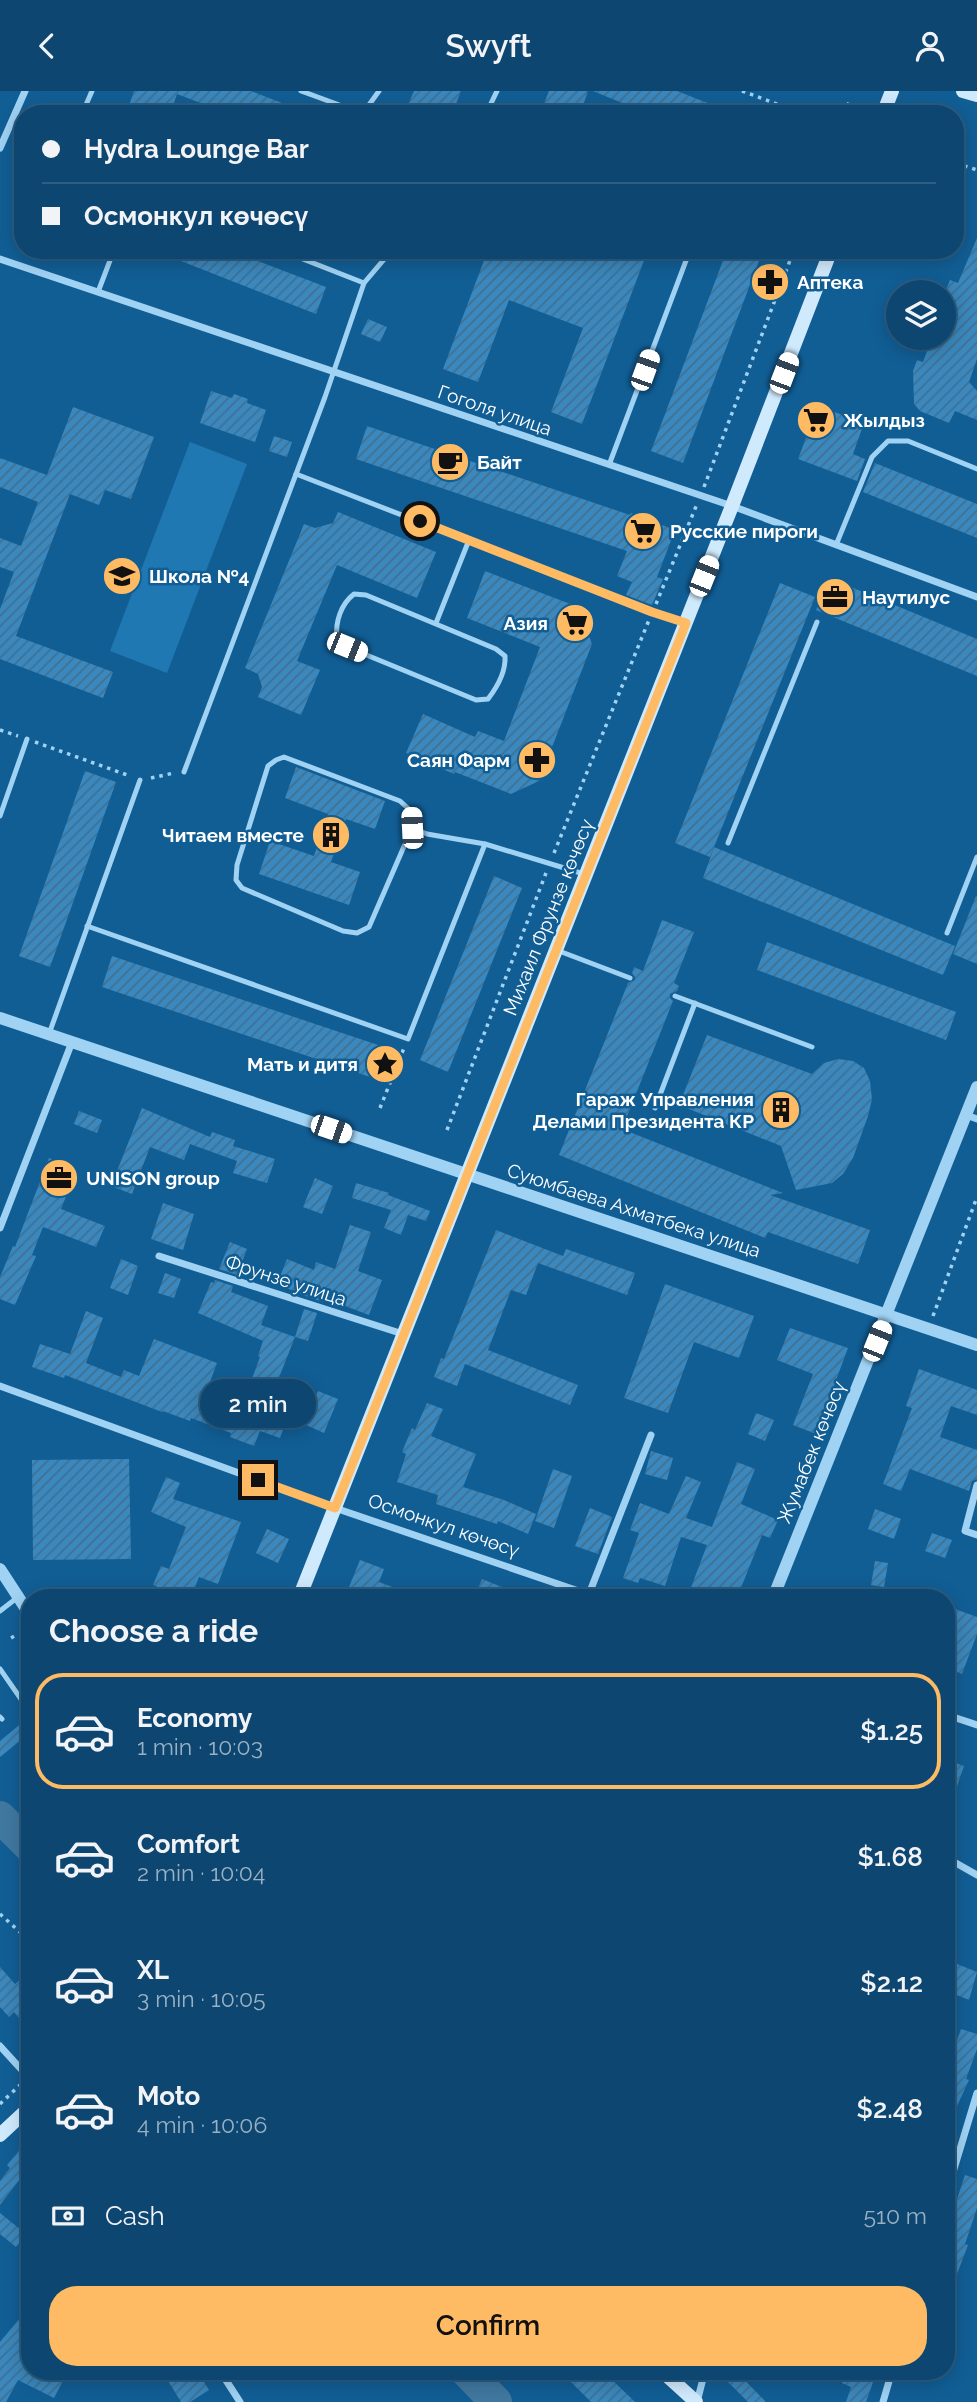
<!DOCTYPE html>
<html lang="en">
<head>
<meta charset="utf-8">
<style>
  :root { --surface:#0d4670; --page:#1b5078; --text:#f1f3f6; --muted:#9ab1c3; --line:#2d5e83; --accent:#ffbb63 }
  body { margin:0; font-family:Raleway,sans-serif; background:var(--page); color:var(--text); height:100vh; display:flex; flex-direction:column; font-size:26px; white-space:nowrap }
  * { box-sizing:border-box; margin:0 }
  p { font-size:23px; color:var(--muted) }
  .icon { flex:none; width:38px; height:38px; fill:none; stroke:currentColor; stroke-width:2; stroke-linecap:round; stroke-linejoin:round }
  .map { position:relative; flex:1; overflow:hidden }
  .details { position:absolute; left:21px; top:1498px; width:934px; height:791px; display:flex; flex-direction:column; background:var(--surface); border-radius:28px; box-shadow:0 4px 18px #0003,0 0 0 2px var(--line) }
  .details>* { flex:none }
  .guide { position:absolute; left:14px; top:14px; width:950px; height:154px; border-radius:28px; box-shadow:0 4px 18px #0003,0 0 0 2px var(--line); display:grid; align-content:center; height:154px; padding:0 28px; background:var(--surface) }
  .buttons { position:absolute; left:886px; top:189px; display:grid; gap:14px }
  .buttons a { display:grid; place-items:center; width:70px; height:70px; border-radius:50%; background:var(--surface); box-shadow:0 4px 18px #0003,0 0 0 2px var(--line); font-size:35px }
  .end { position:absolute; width:32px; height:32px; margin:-16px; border:9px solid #ffbb63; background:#111; box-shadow:0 0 0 4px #111 }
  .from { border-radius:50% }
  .bubble { position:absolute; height:49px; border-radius:24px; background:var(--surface); box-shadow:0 4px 18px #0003,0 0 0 2px var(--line); font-size:23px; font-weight:600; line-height:49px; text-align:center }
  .car { position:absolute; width:21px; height:42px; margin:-21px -10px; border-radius:9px; box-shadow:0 0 5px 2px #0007; background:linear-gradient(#fff 24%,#345 0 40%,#fff 0 76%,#345 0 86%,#fff 0) }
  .guide b { display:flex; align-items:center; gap:24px; height:66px; font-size:26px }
  .guide b+b { border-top:2px solid var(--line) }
  .guide i { width:18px; height:18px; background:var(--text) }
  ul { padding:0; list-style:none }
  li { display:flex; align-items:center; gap:21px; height:116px; margin:0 14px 10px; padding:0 14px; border:4px solid transparent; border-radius:28px }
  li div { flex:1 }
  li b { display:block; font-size:26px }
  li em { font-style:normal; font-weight:600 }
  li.on { border-color:var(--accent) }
  li>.icon { width:63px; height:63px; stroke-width:1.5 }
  h2 { padding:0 28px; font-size:32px; line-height:84px }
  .pay { display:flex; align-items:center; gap:18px; height:77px; padding:0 28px; font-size:26px }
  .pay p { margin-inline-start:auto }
  .cta { display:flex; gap:14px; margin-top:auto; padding:14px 28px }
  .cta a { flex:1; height:80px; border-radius:28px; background:var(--accent); color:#111; font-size:28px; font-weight:600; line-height:80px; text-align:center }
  header { display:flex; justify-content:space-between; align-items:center; height:91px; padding:0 28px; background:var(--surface); font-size:32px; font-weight:600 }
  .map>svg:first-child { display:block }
  .garden { fill:#2078b3 }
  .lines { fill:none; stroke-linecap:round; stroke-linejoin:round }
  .river { stroke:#4178a0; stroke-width:32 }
  .building { fill:url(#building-hatch) }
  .path { stroke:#a0d2f3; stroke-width:3.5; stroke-dasharray:3.5 5; stroke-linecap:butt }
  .service { stroke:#a0d2f3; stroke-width:5 }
  .minor { stroke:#a0d2f3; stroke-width:7 }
  .tertiary { stroke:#a0d2f3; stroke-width:12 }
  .secondary { stroke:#d0eafd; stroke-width:14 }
  .route { stroke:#ffbb63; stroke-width:9 }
  .labels { text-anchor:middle; stroke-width:5; stroke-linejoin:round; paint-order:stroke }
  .poi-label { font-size:19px; font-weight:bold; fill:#fff; stroke:#115e95; text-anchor:start }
  .street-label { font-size:19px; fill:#fff; stroke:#115e95 }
</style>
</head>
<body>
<header><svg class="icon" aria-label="back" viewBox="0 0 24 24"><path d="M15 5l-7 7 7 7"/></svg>Swyft<svg class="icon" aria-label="person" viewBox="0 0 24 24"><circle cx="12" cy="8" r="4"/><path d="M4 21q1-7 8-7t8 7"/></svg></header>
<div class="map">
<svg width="977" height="2311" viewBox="0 0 977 2311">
  <defs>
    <pattern id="building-hatch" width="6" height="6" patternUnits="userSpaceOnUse" patternTransform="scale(1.75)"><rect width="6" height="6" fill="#3a88be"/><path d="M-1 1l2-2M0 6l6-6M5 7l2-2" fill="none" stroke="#417090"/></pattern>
  </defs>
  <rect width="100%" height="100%" fill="#115e95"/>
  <!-- garden -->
  <path class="garden" d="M190,351L247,373L167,582L110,560Z"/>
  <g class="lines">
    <!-- river -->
    <g class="river">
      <path d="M0,1726L30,1756"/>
      <path d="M466,2280L496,2311"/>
    </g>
  </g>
  <!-- building -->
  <g class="building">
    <path d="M134,0H251L308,22L229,23L177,3L170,23H126Z"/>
    <path d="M414,0H461L452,23H404Z"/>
    <path d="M549,0H588L580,23H540Z"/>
    <path d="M593,0H677L733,22L649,23Z"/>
    <path d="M977,147V268L969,291L977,300V329L955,320L949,332L920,320L914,313L913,280L917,269L923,271L932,247H943V206L950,189L958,192Z"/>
    <path d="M153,159H229L326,196L316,223Z"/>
    <path d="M488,159H648L582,333L551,321L583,237L509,209L478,291L443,278Z"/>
    <path d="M727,159H763L683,372L651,360Z"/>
    <path d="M368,228L387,236L380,251L361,243Z"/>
    <path d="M211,300L232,307L234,303L248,308L247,312L266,319L255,351L200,332Z"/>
    <path d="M818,315L864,332L853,363L865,368L857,390L798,368Z"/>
    <path d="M73,316L154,346L131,408L105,399L99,414L70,403L16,545L113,581L103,607L0,568V518L14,481L0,476V447L21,455L38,411L0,396V367L47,384Z"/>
    <path d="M367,335L630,424L631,422L675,439L657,486L663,488L652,514L626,504L632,491L617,485L627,460L356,368Z"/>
    <path d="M274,345L292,351L287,366L269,360Z"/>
    <path d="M875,372L977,413V447L863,401Z"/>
    <path d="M338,421L436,461L417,507L337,474L297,570L320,579L301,624L258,606L262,596L258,583L245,577L304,433L315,437L333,432Z"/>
    <path d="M485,480L578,516L592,553L539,690L511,703L455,681L454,683L406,662L423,623L475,646L478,640L504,650L540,556L467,527Z"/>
    <path d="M829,487L977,548V585L816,519Z"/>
    <path d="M780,492L815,506L710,766L675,752Z"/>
    <path d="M296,676L385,710L375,738L346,728L331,771L360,781L349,814L259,783L270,750L314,765L328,723L285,707Z"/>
    <path d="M85,680L116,691L50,876L19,865Z"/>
    <path d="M714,756L955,855L943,884L703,787Z"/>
    <path d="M494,785L522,797L448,981L420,969Z"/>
    <path d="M976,805L977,806V873L953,863Z"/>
    <path d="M662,829L694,841L674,892L679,895L677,900L670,903V907L673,910L622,1038L783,1102L770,1104L870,1139L858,1173L768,1141L765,1147L559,1064L628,892L635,889V886L632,882L634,876L643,880Z"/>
    <path d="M767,851L956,921L946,949L757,879Z"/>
    <path d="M112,865L390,958L379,989L102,896Z"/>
    <path d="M707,944L812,983L824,972L838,968L853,970L864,977L870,990L872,1008L868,1025L853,1067L843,1083L832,1092L796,1099L781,1055L679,1014Z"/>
    <path d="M142,1017L210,1046L212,1041L235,1049L233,1055L275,1068L267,1092L233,1082L237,1070L190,1053L184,1069L150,1056L132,1103L111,1095Z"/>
    <path d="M79,1020L102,1029L97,1042L74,1033Z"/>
    <path d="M49,1067L77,1078L61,1118L105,1135L96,1156L43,1136L32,1164L36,1165L15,1214L0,1208V1186L13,1155L15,1156Z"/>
    <path d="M315,1087L333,1095L322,1123L303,1116Z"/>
    <path d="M356,1092L389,1102L388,1104L430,1120L426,1130L408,1124L401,1144L384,1137L391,1119L352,1107Z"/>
    <path d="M163,1112L194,1123L183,1159L151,1148Z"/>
    <path d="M350,1134L371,1141L358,1180L382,1189L369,1224L324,1207L323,1211L308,1206L277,1193L287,1168L314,1179L316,1171L335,1178Z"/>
    <path d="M496,1139L563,1165L566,1158L635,1182L627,1204L538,1172L526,1204L511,1199L488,1259L578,1294L570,1314L465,1273L457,1295L434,1286L441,1267L444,1268Z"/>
    <path d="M230,1151L247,1158L237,1184L219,1178Z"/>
    <path d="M121,1168L138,1175L128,1204L110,1197Z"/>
    <path d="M165,1182L181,1188L174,1207L158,1202Z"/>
    <path d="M215,1189L233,1195L231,1201L268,1215L261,1234L295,1246L267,1317L288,1325L280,1347L260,1340L254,1355L230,1346L231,1342L191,1327L190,1330L163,1320L162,1321L65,1284L64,1287L32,1276L40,1253L70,1263L86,1220L103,1227L86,1272L121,1286L124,1279L139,1285L154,1248L217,1272L207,1299L243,1312L260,1266L258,1265L263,1250L198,1222L211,1191L214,1192Z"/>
    <path d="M665,1193L754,1225L739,1267L694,1251L668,1322L624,1307Z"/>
    <path d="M304,1218L317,1222L308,1250L295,1246Z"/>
    <path d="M790,1237L848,1257L816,1343L793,1334L813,1283L777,1269Z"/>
    <path d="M919,1278L977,1299V1324L951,1315L940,1346L977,1359V1388L972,1390L969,1400L910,1378L901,1400L883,1393L912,1317L906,1315Z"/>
    <path d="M318,1300L338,1308L324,1342L304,1333Z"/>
    <path d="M427,1312L443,1318L431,1345L476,1363L463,1396L504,1409L536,1423L528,1443L498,1430L497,1433L436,1413L438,1404L397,1391L406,1363L402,1361L412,1337L415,1339Z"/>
    <path d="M756,1322L774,1329L765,1350L748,1343Z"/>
    <path d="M651,1360L673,1367L667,1389L645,1383Z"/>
    <path d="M129,1368L131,1468L33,1469L32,1369Z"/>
    <path d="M737,1371L755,1378L741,1413L778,1429L770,1447L762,1444L737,1507H687L707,1454L681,1446L665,1495L640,1487L638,1492L623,1487L639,1442L630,1439L640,1412L669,1423L686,1385L701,1391L686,1427L712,1436Z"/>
    <path d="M553,1378L572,1385L554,1437L535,1430Z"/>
    <path d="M166,1386L180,1392L173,1408L241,1431L218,1493L199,1486L191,1507H169L172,1502L153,1494L161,1475L169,1478L186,1436L151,1421Z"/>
    <path d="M590,1417L612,1426L598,1463L575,1455Z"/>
    <path d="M875,1418L901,1428L894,1448L868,1438Z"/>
    <path d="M267,1438L289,1448L278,1472L256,1462Z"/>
    <path d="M932,1442L952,1449L945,1467L925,1460Z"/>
    <path d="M360,1469L384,1478L379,1491L416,1505V1507H376L349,1496Z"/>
    <path d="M875,1470L888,1472L884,1496L871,1494Z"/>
    <path d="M482,1488L527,1506V1507H474Z"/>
    <path d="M947,1515L977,1526V1543L962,1583L947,1577Z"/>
    <path d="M30,1625V1642L0,1666V1650Z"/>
    <path d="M947,1669L964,1675L949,1718H947Z"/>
    <path d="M952,1871L977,1881L969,1909L947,1900V1885Z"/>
    <path d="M0,1876L15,1893L30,1881V1919L20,1928L14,1921L9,1926L0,1916Z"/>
    <path d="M961,1938L977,1943V1958L966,1988L969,1989L947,2037V1978Z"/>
    <path d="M22,2056L30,2062V2075L0,2114V2090L10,2077L7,2074Z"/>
    <path d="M965,2084L977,2088V2117L965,2153L968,2154L948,2207L947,2150L952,2138L947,2136V2131L952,2116L954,2117Z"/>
    <path d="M0,2122L26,2143L16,2156L0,2143Z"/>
    <path d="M30,2215V2280H59L66,2284L54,2307L18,2289L6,2311H0V2251Z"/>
    <path d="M162,2280H197L209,2299L190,2311H181Z"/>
    <path d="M560,2280H603L635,2311H591Z"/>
    <path d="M717,2280H736L766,2311H748Z"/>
    <path d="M846,2280H877L866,2311H846L851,2296L842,2292Z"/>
  </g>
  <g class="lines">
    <!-- path -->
    <g class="path">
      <path d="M742,0L804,23"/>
      <path d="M845,23L850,8"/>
      <path d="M956,72L977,79"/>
      <path d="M704,396L794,159"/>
      <path d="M656,513L697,413"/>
      <path d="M0,639L18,645"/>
      <path d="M35,651L130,685"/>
      <path d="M151,687L174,682"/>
      <path d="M554,762L649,529"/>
      <path d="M380,1017L404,957"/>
      <path d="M447,1039L546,782"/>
      <path d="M933,1225L977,1106"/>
      <path d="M11,1547L18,1543"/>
      <path d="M0,1823L21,1842L30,1835"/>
      <path d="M0,2013L21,1993"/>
    </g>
    <!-- service -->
    <g class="service">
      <path d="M301,0L353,19L366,18L379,0"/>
      <path d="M82,23L92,0"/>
      <path d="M185,23L198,21L203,23"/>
      <path d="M486,23L497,0"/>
      <path d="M364,192L392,159"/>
      <path d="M98,201L114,159"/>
      <path d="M609,374L690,159"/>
      <path d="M296,383L652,521L686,532"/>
      <path d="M836,454L872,366L888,350H908L977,378"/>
      <path d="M354,503L366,504L496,558L505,565C506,581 498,595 488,608L476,609L347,556L337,547C335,531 341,513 354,503Z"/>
      <path d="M436,532L469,449"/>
      <path d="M284,666L400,710L411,720L412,737L369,836L357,842L343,840L242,797L236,789L237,774L268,675L276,669Z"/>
      <path d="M184,681L325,306L364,192L280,159"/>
      <path d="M0,725L27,648"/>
      <path d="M412,737L427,743L485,753L584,783"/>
      <path d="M728,752L817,531"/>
      <path d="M87,835L408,948L485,753"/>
      <path d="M947,842L977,766"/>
      <path d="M559,860L630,887"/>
      <path d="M675,905L812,956"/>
      <path d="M49,943L140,689"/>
      <path d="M655,1017L695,912"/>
      <path d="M0,1520L18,1506"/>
      <path d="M0,1578L23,1611"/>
      <path d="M0,1626L2,1628"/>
    </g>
    <!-- minor -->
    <g class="minor">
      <path d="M0,57L25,0"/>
      <path d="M0,168L732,415L977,506"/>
      <path d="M966,1024L977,1028"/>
      <path d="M0,1137L72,951"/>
      <path d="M159,1165L403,1243"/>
      <path d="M0,1295L335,1417L599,1507"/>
      <path d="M977,1394L965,1440L977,1444"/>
      <path d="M589,1503L651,1344"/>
      <path d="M947,1624L977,1634"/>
      <path d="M947,1767L977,1784"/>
      <path d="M0,1955L30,1988"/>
      <path d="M947,2101L977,2002"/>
      <path d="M220,2280L240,2311"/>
      <path d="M697,2311L705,2280"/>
      <path d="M883,2311L892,2280"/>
    </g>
    <!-- tertiary -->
    <g class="tertiary">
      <path d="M0,927L977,1254"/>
      <path d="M0,1478L30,1524"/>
      <path d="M773,1507L977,996"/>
    </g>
    <!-- secondary -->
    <g class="secondary">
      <path d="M963,0L977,4"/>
      <path d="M883,23L892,0"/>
      <path d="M299,1507L732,415L831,159"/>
      <path d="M0,2044L30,2016"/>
      <path d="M662,2280L696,2311"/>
    </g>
  </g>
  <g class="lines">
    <!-- route -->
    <path class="route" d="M258,1389L335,1417L686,532L652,521L420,430"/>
  </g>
  <!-- icons -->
  <defs>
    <g id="pharmacy-disc" transform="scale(2.0125)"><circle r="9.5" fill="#ffbb63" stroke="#115e95"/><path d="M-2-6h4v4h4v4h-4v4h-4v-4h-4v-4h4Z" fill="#111"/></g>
    <g id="supermarket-disc" transform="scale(2.0125)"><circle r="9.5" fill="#ffbb63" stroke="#115e95"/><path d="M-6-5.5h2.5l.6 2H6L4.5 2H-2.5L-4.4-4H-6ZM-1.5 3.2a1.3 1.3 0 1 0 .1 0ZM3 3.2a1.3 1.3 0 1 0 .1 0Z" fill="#111"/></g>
    <g id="cafe-disc" transform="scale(2.0125)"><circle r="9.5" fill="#ffbb63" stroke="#115e95"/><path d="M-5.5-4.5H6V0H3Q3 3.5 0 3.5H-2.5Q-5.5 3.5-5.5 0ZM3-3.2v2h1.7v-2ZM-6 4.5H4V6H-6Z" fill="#111"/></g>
    <g id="school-disc" transform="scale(2.0125)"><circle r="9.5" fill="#ffbb63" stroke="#115e95"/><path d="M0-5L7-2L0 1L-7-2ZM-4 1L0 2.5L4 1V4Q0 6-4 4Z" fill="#111"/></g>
    <g id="office-disc" transform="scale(2.0125)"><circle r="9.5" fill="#ffbb63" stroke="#115e95"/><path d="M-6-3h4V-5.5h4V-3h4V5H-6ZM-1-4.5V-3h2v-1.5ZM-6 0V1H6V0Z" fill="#111"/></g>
    <g id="building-disc" transform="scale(2.0125)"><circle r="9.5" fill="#ffbb63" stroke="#115e95"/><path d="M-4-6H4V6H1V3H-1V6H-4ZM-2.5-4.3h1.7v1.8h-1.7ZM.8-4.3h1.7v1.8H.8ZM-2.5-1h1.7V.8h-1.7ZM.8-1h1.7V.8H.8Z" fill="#111"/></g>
    <g id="sight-disc" transform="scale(2.0125)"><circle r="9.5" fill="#ffbb63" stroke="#115e95"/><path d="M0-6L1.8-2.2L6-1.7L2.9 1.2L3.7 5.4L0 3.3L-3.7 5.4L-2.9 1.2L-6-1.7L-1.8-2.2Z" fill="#111"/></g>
  </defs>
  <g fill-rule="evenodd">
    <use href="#pharmacy-disc" x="770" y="191"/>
    <use href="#supermarket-disc" x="816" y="329"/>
    <use href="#cafe-disc" x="450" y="371"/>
    <use href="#supermarket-disc" x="643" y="440"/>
    <use href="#school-disc" x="122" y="485"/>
    <use href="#office-disc" x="835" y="506"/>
    <use href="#supermarket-disc" x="575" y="532"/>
    <use href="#pharmacy-disc" x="537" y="669"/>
    <use href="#building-disc" x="331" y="744"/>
    <use href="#sight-disc" x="385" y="973"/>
    <use href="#building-disc" x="781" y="1019"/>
    <use href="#office-disc" x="59" y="1087"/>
  </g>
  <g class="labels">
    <!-- poi labels -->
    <g class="poi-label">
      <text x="797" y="198">Аптека</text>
      <text x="843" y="336">Жылдыз</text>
      <text x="477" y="378">Байт</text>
      <text x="670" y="447">Русские пироги</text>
      <text x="149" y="492">Школа №4</text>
      <text x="862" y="513">Наутилус</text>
      <text x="548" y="539" text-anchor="end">Азия</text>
      <text x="510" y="676" text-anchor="end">Саян Фарм</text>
      <text x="304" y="751" text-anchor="end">Читаем вместе</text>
      <text x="358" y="980" text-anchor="end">Мать и дитя</text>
      <text x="754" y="1015" text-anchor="end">Гараж Управления<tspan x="754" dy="22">Делами Президента КР</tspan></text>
      <text x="86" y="1094">UNISON group</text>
    </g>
    <!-- street labels -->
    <g class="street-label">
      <text transform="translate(495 319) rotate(19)" y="7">Гоголя улица</text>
      <text transform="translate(548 826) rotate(-68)" y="7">Михаил Фрунзе көчөсү</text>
      <text transform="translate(634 1119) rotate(18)" y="7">Суюмбаева Ахматбека улица</text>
      <text transform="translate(286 1189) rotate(18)" y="7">Фрунзе улица</text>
      <text transform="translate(811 1361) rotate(-68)" y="7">Жумабек көчөсү</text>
      <text transform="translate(444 1434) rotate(19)" y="7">Осмонкул көчөсү</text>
    </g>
  </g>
</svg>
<div class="buttons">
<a><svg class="icon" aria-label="layers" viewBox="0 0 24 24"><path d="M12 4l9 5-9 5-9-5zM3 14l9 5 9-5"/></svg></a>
</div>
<i class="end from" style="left:420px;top:430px"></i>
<i class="end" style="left:258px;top:1389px"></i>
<div class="bubble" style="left:200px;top:1288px;width:116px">2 min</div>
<i class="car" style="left:645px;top:279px;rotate:20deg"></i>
<i class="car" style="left:784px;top:282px;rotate:21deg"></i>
<i class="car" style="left:704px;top:485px;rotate:22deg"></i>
<i class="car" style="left:347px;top:556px;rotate:112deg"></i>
<i class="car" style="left:412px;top:737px;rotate:357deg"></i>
<i class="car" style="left:331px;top:1038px;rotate:109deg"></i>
<i class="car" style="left:877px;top:1250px;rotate:22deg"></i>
<div class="guide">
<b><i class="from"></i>Hydra Lounge Bar</b>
<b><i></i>Осмонкул көчөсү</b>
</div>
<section class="details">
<h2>Choose a ride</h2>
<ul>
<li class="on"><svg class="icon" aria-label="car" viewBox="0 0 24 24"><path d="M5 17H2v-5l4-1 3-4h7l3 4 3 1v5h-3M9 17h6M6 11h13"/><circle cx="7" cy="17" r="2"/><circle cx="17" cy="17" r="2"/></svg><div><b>Economy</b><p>1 min · 10:03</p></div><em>$1.25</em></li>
<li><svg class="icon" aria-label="car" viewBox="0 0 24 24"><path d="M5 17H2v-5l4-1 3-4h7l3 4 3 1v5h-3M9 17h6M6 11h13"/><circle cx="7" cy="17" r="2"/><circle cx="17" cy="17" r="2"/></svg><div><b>Comfort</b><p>2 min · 10:04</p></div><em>$1.68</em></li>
<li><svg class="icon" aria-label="car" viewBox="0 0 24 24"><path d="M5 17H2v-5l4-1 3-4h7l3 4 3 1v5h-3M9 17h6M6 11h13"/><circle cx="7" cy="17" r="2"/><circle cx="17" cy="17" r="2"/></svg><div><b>XL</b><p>3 min · 10:05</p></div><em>$2.12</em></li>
<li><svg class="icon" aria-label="car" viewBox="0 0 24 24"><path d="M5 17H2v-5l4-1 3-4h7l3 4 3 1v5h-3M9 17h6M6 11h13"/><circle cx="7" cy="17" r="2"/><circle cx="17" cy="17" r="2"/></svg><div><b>Moto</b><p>4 min · 10:06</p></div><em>$2.48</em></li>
</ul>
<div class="pay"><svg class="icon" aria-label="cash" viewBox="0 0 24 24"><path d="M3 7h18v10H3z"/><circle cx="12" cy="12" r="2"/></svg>Cash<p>510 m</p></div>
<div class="cta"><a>Confirm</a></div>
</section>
</div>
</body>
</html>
